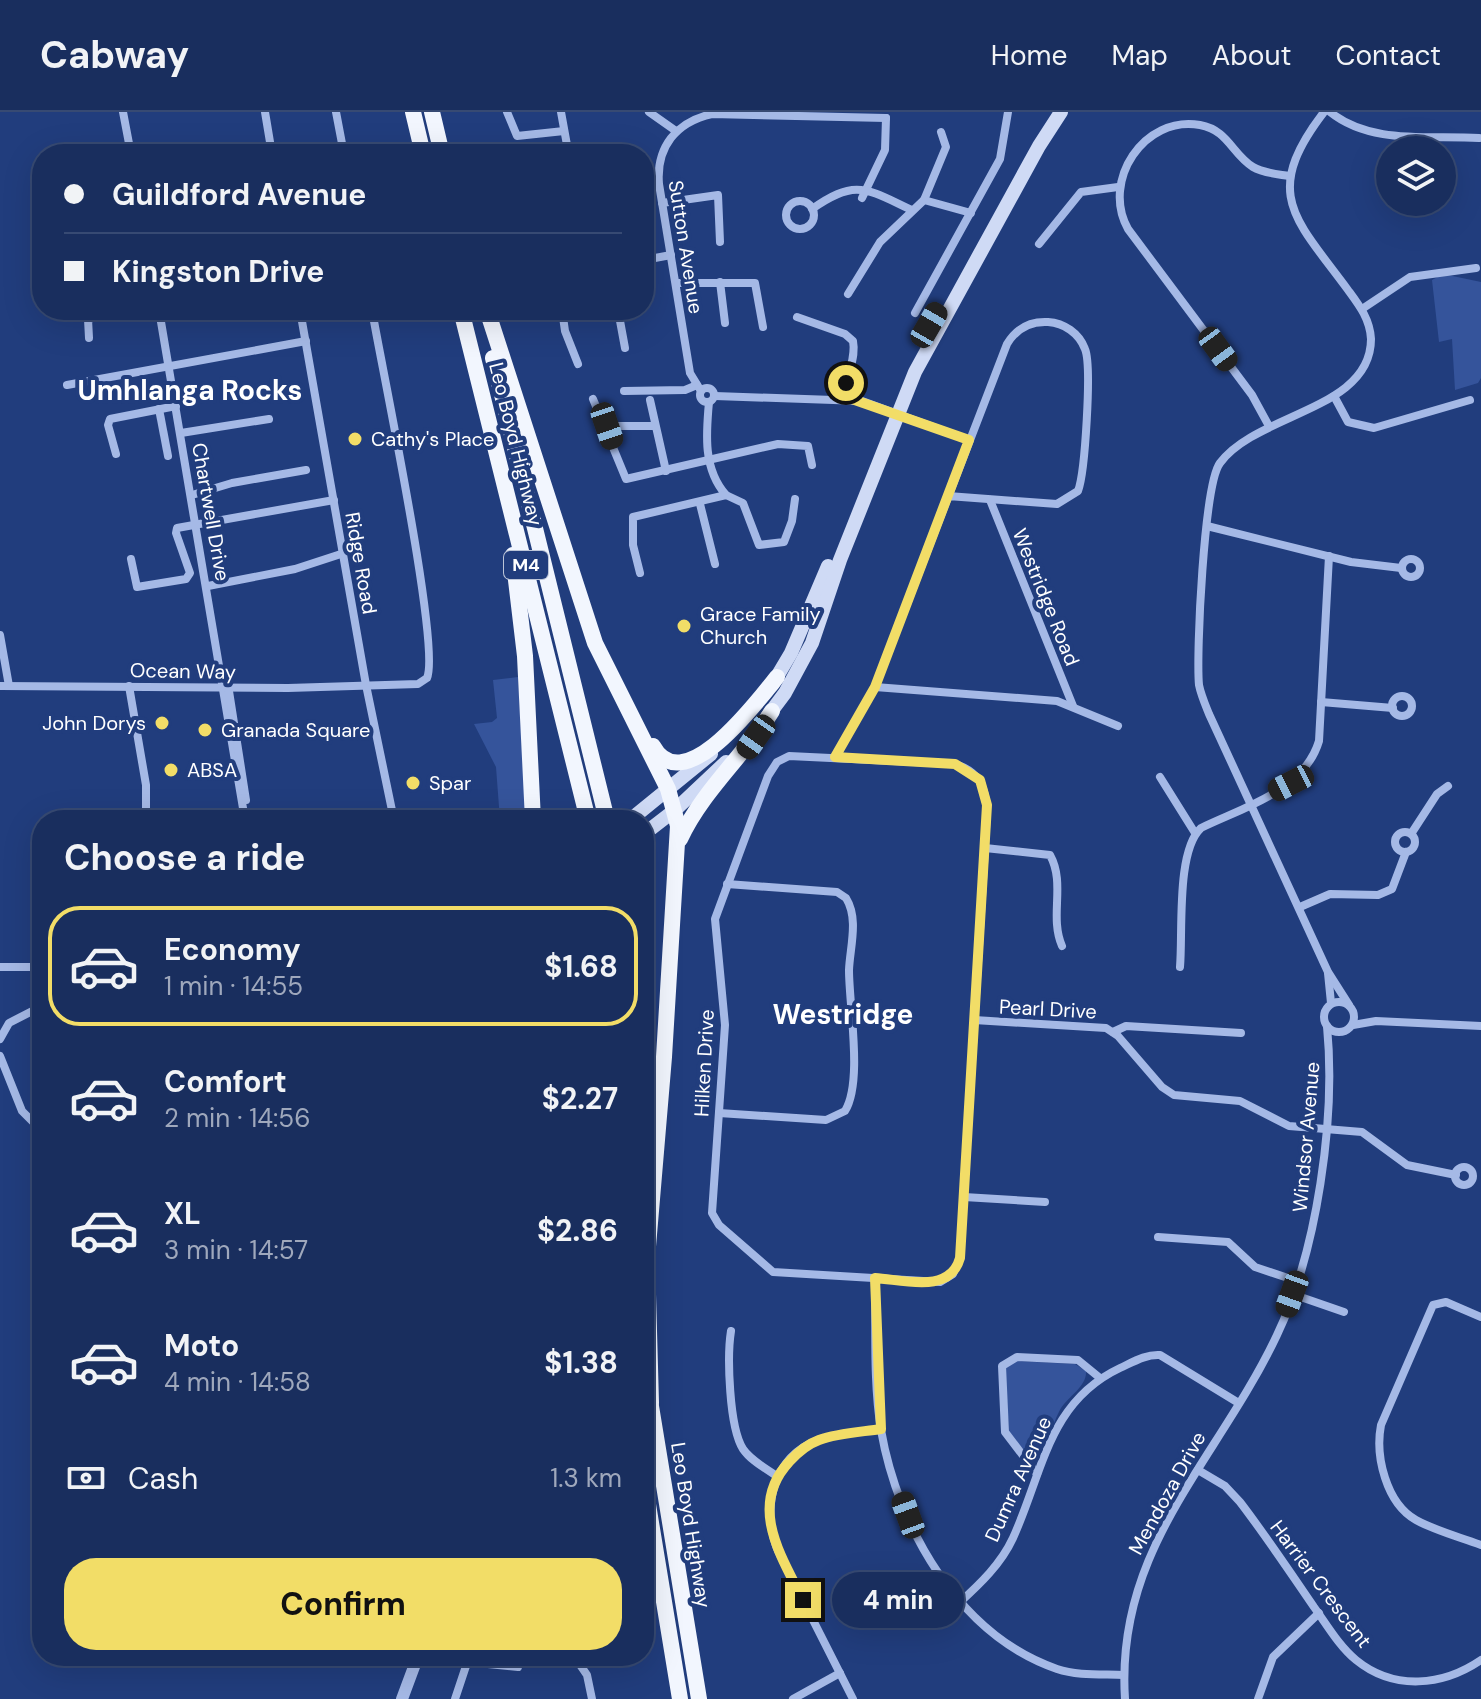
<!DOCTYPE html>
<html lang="en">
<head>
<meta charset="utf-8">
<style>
  :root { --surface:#192e5e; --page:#263a67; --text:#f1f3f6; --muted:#9fa8bc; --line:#374a73; --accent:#f2dd67 }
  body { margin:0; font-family:"DM Sans",sans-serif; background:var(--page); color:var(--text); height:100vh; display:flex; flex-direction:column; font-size:30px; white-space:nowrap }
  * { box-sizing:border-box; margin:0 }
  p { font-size:26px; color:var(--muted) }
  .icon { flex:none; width:44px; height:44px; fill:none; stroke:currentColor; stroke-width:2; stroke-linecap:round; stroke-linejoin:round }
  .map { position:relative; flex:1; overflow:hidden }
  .side { position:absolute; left:32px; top:698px; width:622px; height:856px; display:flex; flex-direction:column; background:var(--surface); border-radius:32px; box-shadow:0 8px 32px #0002,0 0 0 2px var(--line) }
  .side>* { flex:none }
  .banner { position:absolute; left:32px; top:32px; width:622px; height:176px; border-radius:32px; box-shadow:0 8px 32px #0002,0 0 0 2px var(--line); display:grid; align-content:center; height:176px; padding:0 32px; background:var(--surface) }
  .fabs { position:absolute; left:1376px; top:24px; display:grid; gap:16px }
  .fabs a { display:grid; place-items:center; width:80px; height:80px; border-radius:50%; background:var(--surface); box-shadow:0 8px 32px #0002,0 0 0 2px var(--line); font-size:40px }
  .end { position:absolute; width:36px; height:36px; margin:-18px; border:10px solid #f2dd67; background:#111; box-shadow:0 0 0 4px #111 }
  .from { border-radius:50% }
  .bubble { position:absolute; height:56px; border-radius:28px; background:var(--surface); box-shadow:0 8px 32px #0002,0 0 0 2px var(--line); font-size:26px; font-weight:700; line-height:56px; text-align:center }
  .car { position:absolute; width:24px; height:48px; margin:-24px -12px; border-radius:10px; box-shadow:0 0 6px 2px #0007; background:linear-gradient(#222 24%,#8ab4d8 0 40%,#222 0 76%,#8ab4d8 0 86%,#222 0) }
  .banner b { display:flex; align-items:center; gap:28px; height:76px; font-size:30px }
  .banner b+b { border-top:2px solid var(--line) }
  .banner i { width:20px; height:20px; background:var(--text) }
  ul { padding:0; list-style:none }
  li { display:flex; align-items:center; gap:24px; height:120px; margin:0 16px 12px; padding:0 16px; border:4px solid transparent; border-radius:32px }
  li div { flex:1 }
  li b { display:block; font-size:30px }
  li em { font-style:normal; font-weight:700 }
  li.selected { border-color:var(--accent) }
  li>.icon { width:72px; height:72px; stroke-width:1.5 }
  h2 { padding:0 32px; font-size:36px; line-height:96px }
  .pay { display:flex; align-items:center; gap:20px; height:88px; padding:0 32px; font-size:30px }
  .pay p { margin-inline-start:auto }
  .button { display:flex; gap:16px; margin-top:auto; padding:16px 32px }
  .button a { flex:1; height:92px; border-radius:32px; background:var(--accent); color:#111; font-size:32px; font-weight:700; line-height:92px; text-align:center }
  header { display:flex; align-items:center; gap:48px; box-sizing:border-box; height:112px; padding:0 40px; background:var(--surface); border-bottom:2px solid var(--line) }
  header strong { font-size:38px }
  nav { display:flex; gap:44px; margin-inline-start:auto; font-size:28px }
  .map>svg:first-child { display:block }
  .green { fill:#35549b }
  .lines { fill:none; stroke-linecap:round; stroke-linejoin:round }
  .minor { stroke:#a5b9e6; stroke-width:8 }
  .tertiary { stroke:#a5b9e6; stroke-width:12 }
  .secondary { stroke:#cfdaf5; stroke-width:14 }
  .trunk { stroke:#f2f6fe; stroke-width:16 }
  .route { stroke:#f2dd67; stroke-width:10 }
  .poi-dot { fill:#f2dd67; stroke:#213d7d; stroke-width:3 }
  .labels { text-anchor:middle; stroke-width:8; stroke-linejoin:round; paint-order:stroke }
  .shield { fill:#213d7d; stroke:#bcc5d8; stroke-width:2 }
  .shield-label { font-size:18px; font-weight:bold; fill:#fff }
  .street-label { font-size:20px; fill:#fff; stroke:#213d7d }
  .poi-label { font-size:20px; fill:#fff; stroke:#213d7d; text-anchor:start }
  .district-label { font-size:28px; font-weight:bold; fill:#fff; stroke:#213d7d }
</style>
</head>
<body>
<header>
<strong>Cabway</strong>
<nav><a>Home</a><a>Map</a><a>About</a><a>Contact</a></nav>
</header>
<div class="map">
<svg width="1481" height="1587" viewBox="0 0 1481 1587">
  <rect width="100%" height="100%" fill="#213d7d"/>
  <!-- green -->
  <g class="green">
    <path d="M1443,162L1481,170V266L1478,271L1455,278L1452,227L1439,230L1432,168Z"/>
    <path d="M518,565L526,708H500L496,655L474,612L492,610L497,606L493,568Z"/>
    <path d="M1015,1249L1075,1252L1086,1259C1087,1274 1069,1284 1061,1296C1052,1311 1048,1339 1031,1346L1009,1321L1005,1256Z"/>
  </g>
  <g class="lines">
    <!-- minor -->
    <g class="minor">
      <path d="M123,0L131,42"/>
      <path d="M265,0L272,42"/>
      <path d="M336,0L344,42"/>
      <path d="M507,0L517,24L564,19"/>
      <path d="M561,0L567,33"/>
      <path d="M649,0L676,19"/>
      <path d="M1324,0C1261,82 1295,106 1348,178C1359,193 1370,207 1371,227C1371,298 1257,301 1220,351C1204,372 1196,542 1199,573C1201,583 1205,592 1209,602L1328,860L1349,893"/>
      <path d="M1330,0C1371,33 1428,23 1479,26"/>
      <path d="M862,86L885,38L886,6"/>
      <path d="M924,88L971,101"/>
      <circle cx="800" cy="103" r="14"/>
      <path d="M662,91L718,83L720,130"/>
      <path d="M812,97C856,66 866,77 912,98"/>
      <path d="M1039,132L1081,80L1118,75"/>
      <path d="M644,148L671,143"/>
      <path d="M720,170L725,211"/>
      <path d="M676,171H755L763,215"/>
      <path d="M848,182L880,130L924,88L946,35L941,20"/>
      <path d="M1362,197L1410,165L1476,156"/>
      <path d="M159,198L245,708"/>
      <path d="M300,198L366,573L394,708"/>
      <path d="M562,198L565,219L578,252"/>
      <path d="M618,198L625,236"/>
      <path d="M915,201L1000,47L1008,0"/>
      <path d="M797,205L845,222L853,229C857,249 843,265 849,286"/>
      <path d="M89,226L88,207L130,198"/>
      <path d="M67,273L306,229"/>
      <circle cx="707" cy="283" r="7"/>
      <path d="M624,279L685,278L697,273"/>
      <path d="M701,279L690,261L659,72C656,35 676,10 712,2L886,6"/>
      <path d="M715,284L862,289L969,328"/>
      <path d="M1334,284L1348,310L1374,316L1470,288"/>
      <path d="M593,287L626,367L778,332L808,334L812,353"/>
      <path d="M650,288L666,359"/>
      <path d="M709,290C706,322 703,357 726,383"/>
      <path d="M159,297L168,344"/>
      <path d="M607,314H654"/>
      <path d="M1269,314L1252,283L1128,117C1101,69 1144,3 1200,13C1228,18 1232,42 1253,55C1263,61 1277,62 1289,64"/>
      <path d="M181,321L269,307"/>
      <path d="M116,342L108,313L110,307L176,294"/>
      <path d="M192,383L232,371L306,358"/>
      <path d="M990,388L1073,594"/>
      <path d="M700,392L715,452"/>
      <path d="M1207,414L1351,450L1401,456"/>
      <circle cx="1411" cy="456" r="9"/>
      <path d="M131,447L137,475L186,467L190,461L176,421L177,416L334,388"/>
      <path d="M640,461L633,433V405L726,383L743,391L759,433L784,430L792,409L795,387"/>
      <path d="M208,474L295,457L344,441"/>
      <path d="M0,523L9,574"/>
      <path d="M0,574L288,576L418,572L427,566C441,535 381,252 372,198"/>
      <path d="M129,574L146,673V708"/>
      <path d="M875,575L1057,589L1118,614"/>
      <path d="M229,579L246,688"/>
      <circle cx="1402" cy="594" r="10"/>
      <path d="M1321,590L1393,596"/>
      <path d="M789,644L955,652C995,664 986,702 985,736L960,1146L953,1162L940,1170L773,1160L719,1113L712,1101L725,913L715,807L768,664L777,650Z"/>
      <path d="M835,645L875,575L1007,232C1016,217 1030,209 1048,210C1064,211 1079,221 1085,237C1092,254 1085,361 1078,379L1057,392L948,384"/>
      <path d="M1160,665L1195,721"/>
      <circle cx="1405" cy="730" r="10"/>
      <path d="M1411,722L1437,682L1448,674"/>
      <path d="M985,736L1050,743C1066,772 1049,804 1062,834"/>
      <path d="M1300,795L1330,782L1378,783L1392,777L1406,740"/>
      <path d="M0,855H42"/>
      <path d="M1180,855C1183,820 1176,739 1201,716C1244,695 1304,679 1319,629L1329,444"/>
      <path d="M1328,861L1331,891"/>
      <circle cx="1339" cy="905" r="15"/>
      <path d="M974,908L1106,916L1118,924L1162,975L1174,983L1240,989L1289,1014L1362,1020L1407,1053L1456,1063"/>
      <path d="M1353,913L1376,909L1481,914"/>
      <path d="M1113,920L1126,914L1241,921"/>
      <path d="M0,927L9,911L42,894"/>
      <path d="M0,944L22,999L42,1019"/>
      <path d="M719,1001L826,1008L845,999C863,970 849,894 849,858C850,835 859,807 846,786L837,780L727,772"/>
      <circle cx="1464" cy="1064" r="9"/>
      <path d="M964,1085L1045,1090"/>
      <path d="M1158,1125L1228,1130L1255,1155L1297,1169"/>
      <path d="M875,1166C876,1216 873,1269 881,1318C898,1416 959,1523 1057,1557C1078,1564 1102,1562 1124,1563"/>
      <path d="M1292,1182L1344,1200"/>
      <path d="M1481,1205L1446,1190L1433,1193L1381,1313C1375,1344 1386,1391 1416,1408C1436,1419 1460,1425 1481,1433"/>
      <path d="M731,1219C727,1244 729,1315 743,1337C751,1349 767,1357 778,1365"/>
      <path d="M1198,1358L1225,1374L1240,1390C1266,1424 1290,1460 1314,1495C1327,1513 1339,1534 1356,1548C1394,1579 1443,1574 1481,1548"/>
      <path d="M1037,1362L1005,1320L1002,1254L1017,1245L1078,1248L1100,1266"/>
      <path d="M959,1491C980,1472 1001,1452 1013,1426C1043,1360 1048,1290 1120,1256C1133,1250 1146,1242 1160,1243L1237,1290"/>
      <path d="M574,1544L587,1563L592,1587"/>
      <path d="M418,1545L518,1555"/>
      <path d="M455,1587L467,1551"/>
      <path d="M793,1587L840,1561"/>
      <path d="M853,1587L778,1439C761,1398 772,1345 818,1328C837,1321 861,1320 881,1317"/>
      <path d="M1125,1587C1115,1435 1217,1350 1277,1223C1317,1139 1336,1007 1327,914"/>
      <path d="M1258,1587L1273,1545L1319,1501"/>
    </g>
    <!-- tertiary -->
    <path class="tertiary" d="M402,1587L418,1544"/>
    <!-- secondary -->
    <g class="secondary">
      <path d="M772,573L791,541L828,454"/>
      <path d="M767,605L785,581L812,531L840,448L915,260L1039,34L1061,0"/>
      <path d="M630,708L711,642"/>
      <path d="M644,722L675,698L726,650"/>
    </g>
    <!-- trunk -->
    <g class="trunk">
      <path d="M413,0L423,42"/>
      <path d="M432,0L442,42"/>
      <path d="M461,198L588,708"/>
      <path d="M487,198L595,531L668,677L678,714L664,945L647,1146L651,1291"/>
      <path d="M493,246L607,708"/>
      <path d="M513,443L525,544L533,708"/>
      <path d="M653,634C683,689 756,591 777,565"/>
      <path d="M680,727C703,678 744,644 772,599"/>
      <path d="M644,897L648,1027"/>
      <path d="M649,1282L699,1587"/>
      <path d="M644,1368L680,1587"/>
    </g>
  </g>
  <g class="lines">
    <!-- route -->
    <path class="route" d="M803,1488C781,1444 748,1394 789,1350C797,1341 808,1332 819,1328C838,1321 861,1320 881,1317L875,1166C905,1168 950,1182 960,1146L987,693L980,668L955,652L835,645L875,575L969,328L849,286L846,271"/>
  </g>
  <!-- markers -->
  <g class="poi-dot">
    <circle cx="355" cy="327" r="8"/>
    <circle cx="684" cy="514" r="8"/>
    <circle cx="162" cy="611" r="8"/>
    <circle cx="205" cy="618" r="8"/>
    <circle cx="171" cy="658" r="8"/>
    <circle cx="413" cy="671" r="8"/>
  </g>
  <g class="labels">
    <!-- shield labels -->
    <rect class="shield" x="504" y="439" width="44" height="28" rx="6"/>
    <g class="shield-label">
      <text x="526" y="459">M4</text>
    </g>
    <!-- street labels -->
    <g class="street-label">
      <text transform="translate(686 135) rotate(81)" y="7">Sutton Avenue</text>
      <text transform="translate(516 332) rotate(76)" y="7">Leo Boyd Highway</text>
      <text transform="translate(211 400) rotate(80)" y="7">Chartwell Drive</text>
      <text transform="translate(361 451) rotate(80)" y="7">Ridge Road</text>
      <text transform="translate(1046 485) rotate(68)" y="7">Westridge Road</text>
      <text transform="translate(183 559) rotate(1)" y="7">Ocean Way</text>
      <text transform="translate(1048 897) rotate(3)" y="7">Pearl Drive</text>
      <text transform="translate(704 951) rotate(-87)" y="7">Hilken Drive</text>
      <text transform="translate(1306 1025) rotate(-85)" y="7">Windsor Avenue</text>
      <text transform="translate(1018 1367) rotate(-66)" y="7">Dumra Avenue</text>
      <text transform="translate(1167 1381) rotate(-61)" y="7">Mendoza Drive</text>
      <text transform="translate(691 1413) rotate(81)" y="7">Leo Boyd Highway</text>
      <text transform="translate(1321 1472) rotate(53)" y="7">Harrier Crescent</text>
    </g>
    <!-- poi labels -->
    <g class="poi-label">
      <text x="371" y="334">Cathy's Place</text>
      <text x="700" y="509">Grace Family<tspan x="700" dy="23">Church</tspan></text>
      <text x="146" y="618" text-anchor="end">John Dorys</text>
      <text x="221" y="625">Granada Square</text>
      <text x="187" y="665">ABSA</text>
      <text x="429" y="678">Spar</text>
    </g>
    <!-- district labels -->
    <g class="district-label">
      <text x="190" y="288">Umhlanga Rocks</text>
      <text x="843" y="912">Westridge</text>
    </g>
  </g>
</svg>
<div class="fabs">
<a><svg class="icon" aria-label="layers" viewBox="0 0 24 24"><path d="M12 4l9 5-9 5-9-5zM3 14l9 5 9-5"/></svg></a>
</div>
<i class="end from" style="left:846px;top:271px"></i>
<i class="end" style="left:803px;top:1488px"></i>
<div class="bubble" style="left:832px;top:1460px;width:132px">4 min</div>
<i class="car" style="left:929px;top:213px;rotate:30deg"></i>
<i class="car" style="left:1218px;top:237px;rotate:144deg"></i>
<i class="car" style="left:607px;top:314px;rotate:161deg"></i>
<i class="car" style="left:756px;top:625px;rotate:215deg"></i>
<i class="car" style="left:1291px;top:671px;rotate:243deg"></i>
<i class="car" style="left:1292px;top:1182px;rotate:200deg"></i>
<i class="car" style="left:908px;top:1403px;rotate:340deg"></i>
<div class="banner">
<b><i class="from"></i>Guildford Avenue</b>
<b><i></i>Kingston Drive</b>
</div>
<section class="side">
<h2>Choose a ride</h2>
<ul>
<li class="selected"><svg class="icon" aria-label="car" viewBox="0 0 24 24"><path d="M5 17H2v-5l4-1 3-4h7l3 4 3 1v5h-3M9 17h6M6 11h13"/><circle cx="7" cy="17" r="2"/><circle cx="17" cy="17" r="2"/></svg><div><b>Economy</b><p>1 min · 14:55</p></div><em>$1.68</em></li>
<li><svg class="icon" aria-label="car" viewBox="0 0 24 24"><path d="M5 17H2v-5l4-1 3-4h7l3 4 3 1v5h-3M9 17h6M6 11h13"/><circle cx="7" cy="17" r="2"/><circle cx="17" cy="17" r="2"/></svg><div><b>Comfort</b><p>2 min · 14:56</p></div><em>$2.27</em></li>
<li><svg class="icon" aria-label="car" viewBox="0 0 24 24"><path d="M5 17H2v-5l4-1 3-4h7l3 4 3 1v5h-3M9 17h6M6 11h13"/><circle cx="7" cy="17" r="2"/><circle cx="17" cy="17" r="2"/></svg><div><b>XL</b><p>3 min · 14:57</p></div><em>$2.86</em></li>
<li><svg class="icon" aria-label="car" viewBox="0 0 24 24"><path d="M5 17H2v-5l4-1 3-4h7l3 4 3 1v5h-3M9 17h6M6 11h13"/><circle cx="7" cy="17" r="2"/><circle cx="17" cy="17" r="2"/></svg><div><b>Moto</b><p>4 min · 14:58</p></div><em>$1.38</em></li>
</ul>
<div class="pay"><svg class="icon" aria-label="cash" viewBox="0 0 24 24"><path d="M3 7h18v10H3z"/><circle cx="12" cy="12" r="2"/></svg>Cash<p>1.3 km</p></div>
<div class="button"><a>Confirm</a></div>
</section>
</div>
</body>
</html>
